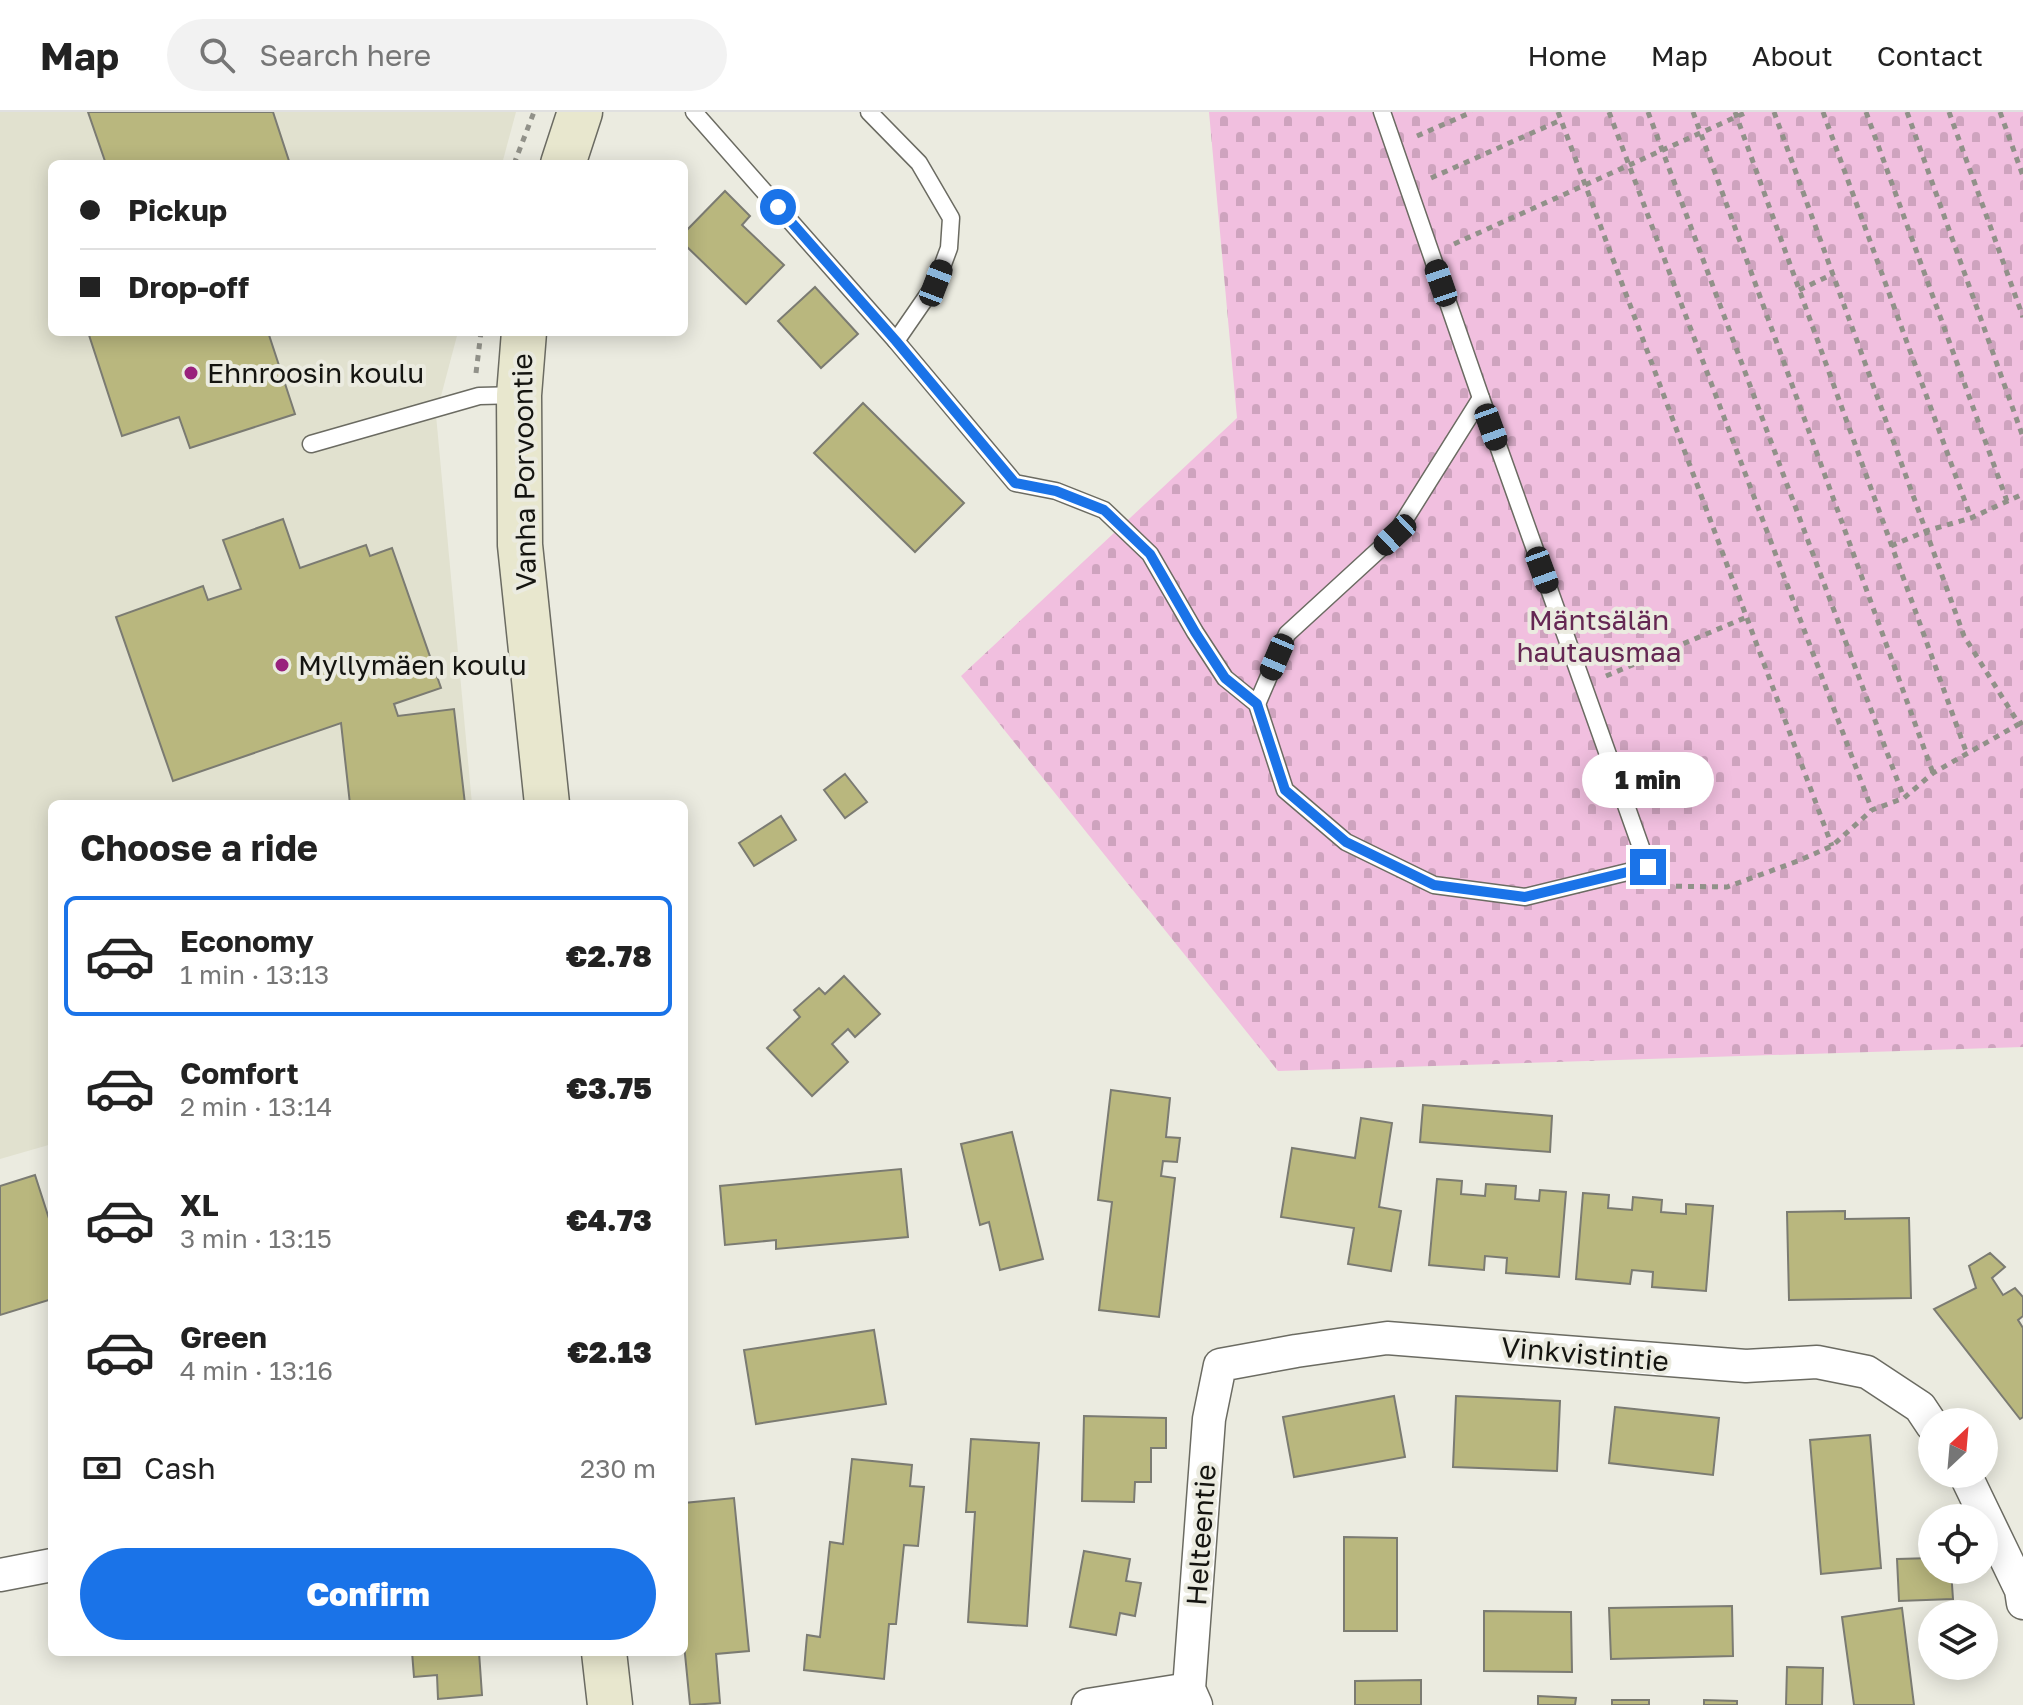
<!DOCTYPE html>
<html lang="en">
<head>
<meta charset="utf-8">
<style>
  :root { --surface:#fff; --page:#f2f2f2; --text:#222; --muted:#767676; --line:#e0e0e0; --accent:#1a73e8 }
  body { margin:0; font-family:"Golos Text",sans-serif; background:var(--page); color:var(--text); height:100vh; display:flex; flex-direction:column; font-size:30px; white-space:nowrap }
  * { box-sizing:border-box; margin:0 }
  p { font-size:26px; color:var(--muted) }
  .icon { flex:none; width:44px; height:44px; fill:none; stroke:currentColor; stroke-width:2; stroke-linecap:round; stroke-linejoin:round }
  .map { position:relative; flex:1; overflow:hidden }
  .side { position:absolute; left:48px; top:688px; width:640px; height:856px; display:flex; flex-direction:column; background:var(--surface); border-radius:12px; box-shadow:0 4px 20px #0003 }
  .side>* { flex:none }
  .top-card { position:absolute; left:48px; top:48px; width:640px; height:176px; border-radius:12px; box-shadow:0 4px 20px #0003; display:grid; align-content:center; height:176px; padding:0 32px; background:var(--surface) }
  .needle { width:52px; rotate:26deg }
  .tools { position:absolute; left:1918px; top:1296px; display:grid; gap:16px }
  .tools a { display:grid; place-items:center; width:80px; height:80px; border-radius:50%; background:var(--surface); box-shadow:0 4px 20px #0003; font-size:40px }
  .end { position:absolute; width:36px; height:36px; margin:-18px; border:10px solid #1a73e8; background:#fff; box-shadow:0 0 0 4px #fff }
  .from { border-radius:50% }
  .bubble { position:absolute; height:56px; border-radius:28px; background:var(--surface); box-shadow:0 4px 20px #0003; font-size:26px; font-weight:800; line-height:56px; text-align:center }
  .car { position:absolute; width:24px; height:48px; margin:-24px -12px; border-radius:10px; box-shadow:0 0 6px 2px #0007; background:linear-gradient(#222 24%,#8ab4d8 0 40%,#222 0 76%,#8ab4d8 0 86%,#222 0) }
  .top-card b { display:flex; align-items:center; gap:28px; height:76px; font-size:30px }
  .top-card b+b { border-top:2px solid var(--line) }
  .top-card i { width:20px; height:20px; background:var(--text) }
  ul { padding:0; list-style:none }
  li { display:flex; align-items:center; gap:24px; height:120px; margin:0 16px 12px; padding:0 16px; border:4px solid transparent; border-radius:12px }
  li div { flex:1 }
  li b { display:block; font-size:30px }
  li em { font-style:normal; font-weight:800 }
  li.on { border-color:var(--accent) }
  li>.icon { width:72px; height:72px; stroke-width:1.5 }
  h2 { padding:0 32px; font-size:36px; line-height:96px }
  .pay { display:flex; align-items:center; gap:20px; height:88px; padding:0 32px; font-size:30px }
  .pay p { margin-inline-start:auto }
  .action { display:flex; gap:16px; margin-top:auto; padding:16px 32px }
  .action a { flex:1; height:92px; border-radius:48px; background:var(--accent); color:#fff; font-size:32px; font-weight:800; line-height:92px; text-align:center }
  header { display:flex; align-items:center; gap:48px; box-sizing:border-box; height:112px; padding:0 40px; background:var(--surface); border-bottom:2px solid var(--line) }
  header strong { font-size:38px }
  nav { display:flex; gap:44px; margin-inline-start:auto; font-size:28px }
  .search { width:560px; height:72px; background:var(--page); display:flex; align-items:center; gap:20px; box-sizing:border-box; padding:0 28px; border-radius:44px; color:var(--muted); font-size:30px }
  .map>svg:first-child { display:block }
  .built { fill:#e1e1cf }
  .cemetery { fill:url(#cemetery-stones) }
  .building { fill:#b9b77e; stroke:#7b7b72; stroke-width:2 }
  .lines { fill:none; stroke-linecap:round; stroke-linejoin:round }
  .lane-casing { stroke:#6b6b62; stroke-width:19 }
  .street-casing { stroke:#6b6b62; stroke-width:35 }
  .secondary-casing { stroke:#6b6b62; stroke-width:47 }
  .path { stroke:#919189; stroke-width:5; stroke-dasharray:6 6; stroke-linecap:butt }
  .lane { stroke:#fff; stroke-width:16 }
  .street { stroke:#fff; stroke-width:32 }
  .secondary { stroke:#e8e7ce; stroke-width:44 }
  .route { stroke:#1a73e8; stroke-width:10 }
  .poi-dot { fill:#99217c; stroke:#ebebe0; stroke-width:3 }
  .labels { text-anchor:middle; stroke-width:8; stroke-linejoin:round; paint-order:stroke }
  .poi-label { font-size:28px; fill:#141410; stroke:#ebebe0; text-anchor:start }
  .street-label { font-size:28px; fill:#141410; stroke:#ebebe0 }
  .park-label { font-size:28px; fill:#652753; stroke:#ebebe0 }
</style>
</head>
<body>
<header>
<strong>Map</strong>
<div class="search"><svg class="icon" aria-label="search" viewBox="0 0 24 24"><circle cx="10" cy="10" r="6"/><path d="M15 15l6 6"/></svg>Search here</div>
<nav><a>Home</a><a>Map</a><a>About</a><a>Contact</a></nav>
</header>
<div class="map">
<svg width="2023" height="1593" viewBox="0 0 2023 1593">
  <defs>
    <pattern id="cemetery-stones" width="16" height="16" patternUnits="userSpaceOnUse" patternTransform="scale(2)"><rect width="16" height="16" fill="#f1bfdf"/><path d="M2 7V4a2 2 0 0 1 4 0v3zM10 15v-3a2 2 0 0 1 4 0v3z" fill="#cea3be"/></pattern>
  </defs>
  <rect width="100%" height="100%" fill="#ebebe0"/>
  <!-- built -->
  <path class="built" d="M0,0H516L502,52H52V220H458L436,303L472,692H52V1032L0,1047Z"/>
  <!-- cemetery -->
  <path class="cemetery" d="M1209,0H2023V935L1278,959L961,564L1237,306Z"/>
  <!-- building -->
  <g class="building">
    <path d="M88,0H273L290,52H106Z"/>
    <path d="M725,79L750,104L742,113L784,153L746,192L684,132V121Z"/>
    <path d="M815,175L858,222L821,256L778,209Z"/>
    <path d="M88,220H268L295,302L190,336L179,305L122,324Z"/>
    <path d="M863,291L964,391L915,440L814,341Z"/>
    <path d="M283,407L300,456L366,433L370,444L392,436L441,576L394,592L398,604L454,597L465,692H350L341,611L173,669L116,505L203,474L208,488L241,477L223,428Z"/>
    <path d="M845,662L867,690L845,706L824,678Z"/>
    <path d="M781,704L796,728L754,754L739,731Z"/>
    <path d="M844,864L880,902L855,925L848,917L832,932L848,950L812,984L767,936L800,905L794,898L819,876L825,882Z"/>
    <path d="M1111,978L1170,986L1166,1025L1180,1026L1177,1050L1163,1049L1161,1064L1175,1066L1159,1205L1099,1198L1112,1090L1098,1088Z"/>
    <path d="M1423,993L1552,1004L1550,1040L1420,1030Z"/>
    <path d="M1361,1006L1392,1011L1379,1095L1401,1099L1391,1159L1348,1152L1354,1116L1281,1105L1292,1036L1355,1046Z"/>
    <path d="M1012,1020L1043,1147L1000,1158L989,1110L980,1113L961,1032Z"/>
    <path d="M901,1057L908,1125L776,1137V1128L725,1133L720,1074Z"/>
    <path d="M35,1063L52,1116V1187L0,1203V1074Z"/>
    <path d="M1437,1067L1462,1069L1461,1082L1485,1084L1486,1072L1516,1074L1515,1087L1539,1089L1540,1078L1566,1080L1559,1165L1506,1161L1507,1146L1485,1144L1484,1158L1429,1153Z"/>
    <path d="M1583,1081L1609,1083L1608,1096L1632,1098L1633,1085L1662,1088L1661,1100L1686,1102V1092L1713,1094L1706,1179L1652,1175L1653,1160L1632,1158L1630,1172L1576,1167Z"/>
    <path d="M1845,1099V1107L1909,1106L1911,1186L1789,1188L1787,1100Z"/>
    <path d="M1990,1141L2005,1155L1992,1166L2003,1183L2015,1176L2023,1185V1204L2018,1208L2023,1216V1305L2020,1307L1934,1197L1976,1176L1969,1154Z"/>
    <path d="M874,1218L886,1292L756,1312L744,1238Z"/>
    <path d="M1394,1284L1405,1345L1294,1365L1283,1305Z"/>
    <path d="M1456,1284L1560,1289L1557,1359L1453,1355Z"/>
    <path d="M1615,1295L1719,1306L1713,1363L1609,1351Z"/>
    <path d="M1084,1304L1166,1306V1336H1151V1370H1135L1134,1390L1082,1389Z"/>
    <path d="M1870,1323L1881,1456L1821,1462L1810,1328Z"/>
    <path d="M971,1327L1039,1331L1027,1514L968,1510L975,1400H966Z"/>
    <path d="M852,1347L912,1353L910,1374L924,1375L918,1434L904,1433L896,1512H889L884,1567L804,1558L807,1523L820,1525L830,1430L843,1432Z"/>
    <path d="M734,1386L749,1539L716,1542L720,1591L690,1593L684,1532V1391Z"/>
    <path d="M1344,1425L1397,1426V1519H1344Z"/>
    <path d="M1084,1439L1130,1447L1126,1469L1141,1471L1135,1504L1120,1501L1116,1523L1070,1515Z"/>
    <path d="M1932,1446V1458H1951L1953,1487L1899,1489L1897,1447Z"/>
    <path d="M1732,1494L1733,1544L1611,1547L1609,1496Z"/>
    <path d="M1902,1496L1914,1593H1854L1842,1505Z"/>
    <path d="M1484,1499L1571,1500L1572,1560L1484,1559Z"/>
    <path d="M412,1540H479L482,1583L438,1587L437,1563L414,1565Z"/>
    <path d="M1787,1555L1823,1556L1822,1593H1786Z"/>
    <path d="M1421,1568V1593H1355V1569Z"/>
    <path d="M1538,1584L1576,1586L1575,1593H1538Z"/>
    <rect x="1612" y="1588" width="37" height="5"/>
    <path d="M1704,1588L1737,1589V1593H1704Z"/>
  </g>
  <g class="lines">
    <!-- lane casing -->
    <g class="lane-casing">
      <g id="lane">
        <path d="M694,0L896,229L1015,371L1056,379L1104,398L1150,442L1195,520L1225,566L1257,592L1285,678L1346,730L1434,773L1525,785L1648,755L1481,286L1382,0"/>
        <path d="M869,0L919,51L951,106L949,136L936,171L896,229"/>
        <path d="M311,332L479,284L519,283"/>
        <path d="M1257,592L1287,522L1395,423L1481,286"/>
      </g>
    </g>
    <!-- street casing -->
    <g class="street-casing">
      <g id="street">
        <path d="M1965,1362L2021,1478L2023,1491"/>
        <path d="M0,1463L52,1453"/>
        <path d="M1088,1593L1189,1577"/>
        <path d="M1196,1593L1189,1577L1209,1307L1220,1253L1296,1239L1387,1226L1746,1254L1817,1250L1867,1260L1920,1295L1932,1313"/>
      </g>
    </g>
    <!-- secondary casing -->
    <g class="secondary-casing">
      <g id="secondary">
        <path d="M563,52L580,0"/>
        <path d="M524,220L519,283L520,433L547,692"/>
        <path d="M604,1540L610,1593"/>
      </g>
    </g>
    <!-- path -->
    <g class="path">
      <path d="M1558,0L1832,734"/>
      <path d="M1609,0L1872,698"/>
      <path d="M1648,0L1904,686"/>
      <path d="M1693,0L1933,661"/>
      <path d="M1735,0L1967,642"/>
      <path d="M1774,0L1964,524L2019,612L2023,610"/>
      <path d="M1823,0L1971,406"/>
      <path d="M1866,0L2007,389"/>
      <path d="M1907,0L2023,325"/>
      <path d="M1949,0L2023,205"/>
      <path d="M2000,0L2023,64"/>
      <path d="M1417,24L1472,0"/>
      <path d="M514,52L534,0"/>
      <path d="M1431,66L1561,8"/>
      <path d="M1454,132L1747,0"/>
      <path d="M1799,178L1833,162"/>
      <path d="M476,261L481,220"/>
      <path d="M1891,434L1926,419L1971,406L2023,382"/>
      <path d="M1606,564L1747,505"/>
      <path d="M1664,774L1727,775L1798,749L1832,734L1872,698L1904,686L1933,661L2019,612"/>
    </g>
    <!-- lane -->
    <use href="#lane" class="lane"/>
    <!-- street -->
    <use href="#street" class="street"/>
    <!-- secondary -->
    <use href="#secondary" class="secondary"/>
  </g>
  <g class="lines">
    <!-- route -->
    <path class="route" d="M778,95L896,229L1015,371L1056,379L1104,398L1150,442L1195,520L1225,566L1257,592L1285,678L1346,730L1434,773L1525,785L1648,755"/>
  </g>
  <!-- markers -->
  <g class="poi-dot">
    <circle cx="191" cy="261" r="8"/>
    <circle cx="282" cy="553" r="8"/>
  </g>
  <g class="labels">
    <!-- poi labels -->
    <g class="poi-label">
      <text x="207" y="271">Ehnroosin koulu</text>
      <text x="298" y="563">Myllymäen koulu</text>
    </g>
    <!-- street labels -->
    <g class="street-label">
      <text transform="translate(524 360) rotate(-91)" y="10">Vanha Porvoontie</text>
      <text transform="translate(1585 1242) rotate(5)" y="10">Vinkvistintie</text>
      <text transform="translate(1201 1423) rotate(-86)" y="10">Helteentie</text>
    </g>
    <!-- park labels -->
    <g class="park-label">
      <text x="1599" y="518">Mäntsälän<tspan x="1599" dy="32">hautausmaa</tspan></text>
    </g>
  </g>
</svg>
<div class="tools">
<a><svg class="needle" viewBox="-14 -14 28 28"><path d="M0-13l5 13h-10z" fill="#e53935"/><path d="M0 13l5-13h-10z" fill="#767676"/></svg></a>
<a><svg class="icon" aria-label="locate" viewBox="0 0 24 24"><circle cx="12" cy="12" r="6"/><path d="M12 2v4M12 18v4M2 12h4M18 12h4"/></svg></a>
<a><svg class="icon" aria-label="layers" viewBox="0 0 24 24"><path d="M12 4l9 5-9 5-9-5zM3 14l9 5 9-5"/></svg></a>
</div>
<i class="end from" style="left:778px;top:95px"></i>
<i class="end" style="left:1648px;top:755px"></i>
<div class="bubble" style="left:1582px;top:640px;width:132px">1 min</div>
<i class="car" style="left:936px;top:171px;rotate:21deg"></i>
<i class="car" style="left:1441px;top:171px;rotate:341deg"></i>
<i class="car" style="left:1491px;top:315px;rotate:160deg"></i>
<i class="car" style="left:1395px;top:423px;rotate:227deg"></i>
<i class="car" style="left:1542px;top:458px;rotate:160deg"></i>
<i class="car" style="left:1277px;top:545px;rotate:203deg"></i>
<div class="top-card">
<b><i class="from"></i>Pickup</b>
<b><i></i>Drop-off</b>
</div>
<section class="side">
<h2>Choose a ride</h2>
<ul>
<li class="on"><svg class="icon" aria-label="car" viewBox="0 0 24 24"><path d="M5 17H2v-5l4-1 3-4h7l3 4 3 1v5h-3M9 17h6M6 11h13"/><circle cx="7" cy="17" r="2"/><circle cx="17" cy="17" r="2"/></svg><div><b>Economy</b><p>1 min · 13:13</p></div><em>€2.78</em></li>
<li><svg class="icon" aria-label="car" viewBox="0 0 24 24"><path d="M5 17H2v-5l4-1 3-4h7l3 4 3 1v5h-3M9 17h6M6 11h13"/><circle cx="7" cy="17" r="2"/><circle cx="17" cy="17" r="2"/></svg><div><b>Comfort</b><p>2 min · 13:14</p></div><em>€3.75</em></li>
<li><svg class="icon" aria-label="car" viewBox="0 0 24 24"><path d="M5 17H2v-5l4-1 3-4h7l3 4 3 1v5h-3M9 17h6M6 11h13"/><circle cx="7" cy="17" r="2"/><circle cx="17" cy="17" r="2"/></svg><div><b>XL</b><p>3 min · 13:15</p></div><em>€4.73</em></li>
<li><svg class="icon" aria-label="car" viewBox="0 0 24 24"><path d="M5 17H2v-5l4-1 3-4h7l3 4 3 1v5h-3M9 17h6M6 11h13"/><circle cx="7" cy="17" r="2"/><circle cx="17" cy="17" r="2"/></svg><div><b>Green</b><p>4 min · 13:16</p></div><em>€2.13</em></li>
</ul>
<div class="pay"><svg class="icon" aria-label="cash" viewBox="0 0 24 24"><path d="M3 7h18v10H3z"/><circle cx="12" cy="12" r="2"/></svg>Cash<p>230 m</p></div>
<div class="action"><a>Confirm</a></div>
</section>
</div>
</body>
</html>
